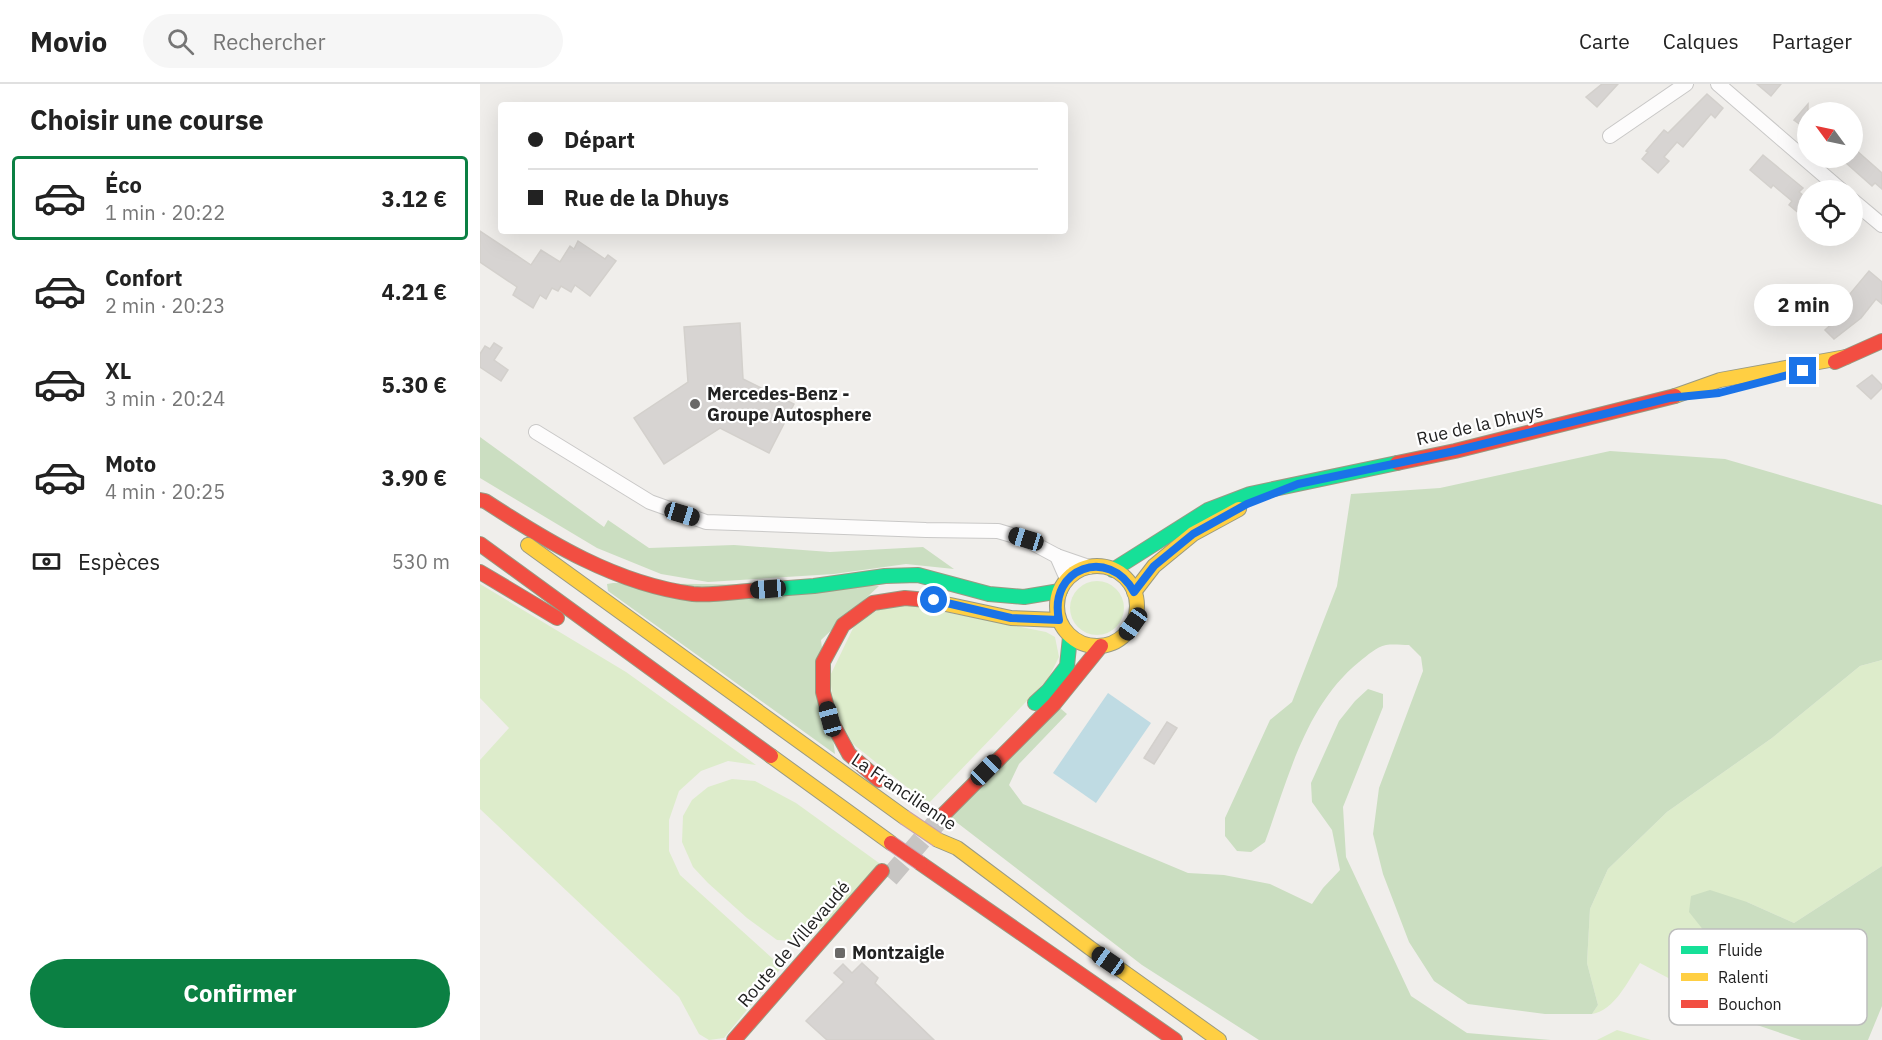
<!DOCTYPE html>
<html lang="fr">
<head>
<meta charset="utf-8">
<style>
  :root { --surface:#fff; --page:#f6f6f6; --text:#222; --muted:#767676; --line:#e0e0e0; --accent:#0b8043 }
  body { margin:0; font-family:"IBM Plex Sans",sans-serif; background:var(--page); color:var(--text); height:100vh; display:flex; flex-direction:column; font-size:22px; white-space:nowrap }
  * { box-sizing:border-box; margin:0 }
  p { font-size:20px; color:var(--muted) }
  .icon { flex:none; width:33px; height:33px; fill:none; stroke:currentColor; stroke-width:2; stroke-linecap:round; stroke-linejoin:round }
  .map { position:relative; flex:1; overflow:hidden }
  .details { display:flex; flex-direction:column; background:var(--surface); width:480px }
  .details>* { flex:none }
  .banner { position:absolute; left:18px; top:18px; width:570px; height:132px; border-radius:6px; box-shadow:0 6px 24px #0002; display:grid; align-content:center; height:132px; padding:0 30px; background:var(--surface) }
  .needle { width:39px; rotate:303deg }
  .buttons { position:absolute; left:1317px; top:18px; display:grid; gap:12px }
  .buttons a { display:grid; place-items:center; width:66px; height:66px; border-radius:50%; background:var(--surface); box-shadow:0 6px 24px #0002; font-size:30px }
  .end { position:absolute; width:27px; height:27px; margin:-14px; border:8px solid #1a73e8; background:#fff; box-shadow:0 0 0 3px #fff }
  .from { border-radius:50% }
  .bubble { position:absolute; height:42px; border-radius:21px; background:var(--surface); box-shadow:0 6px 24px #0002; font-size:20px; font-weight:800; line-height:42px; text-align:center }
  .car { position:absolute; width:18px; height:36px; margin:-18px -9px; border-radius:8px; box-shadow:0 0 4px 2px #0007; background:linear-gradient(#222 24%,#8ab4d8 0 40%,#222 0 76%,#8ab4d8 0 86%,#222 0) }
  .banner b { display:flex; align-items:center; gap:21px; height:57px; font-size:22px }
  .banner b+b { border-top:2px solid var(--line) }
  .banner i { width:15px; height:15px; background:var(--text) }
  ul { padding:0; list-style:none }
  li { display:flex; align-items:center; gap:18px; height:84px; margin:0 12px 9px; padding:0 18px; border:3px solid transparent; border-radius:6px }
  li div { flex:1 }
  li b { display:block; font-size:22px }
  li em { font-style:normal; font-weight:800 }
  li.current { border-color:var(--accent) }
  li>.icon { width:54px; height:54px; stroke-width:1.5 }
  h2 { padding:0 30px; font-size:27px; line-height:72px }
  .pay { display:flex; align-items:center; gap:15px; height:66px; padding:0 30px; font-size:22px }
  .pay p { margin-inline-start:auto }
  .button { display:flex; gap:12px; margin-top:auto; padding:12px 30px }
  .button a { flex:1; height:69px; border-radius:36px; background:var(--accent); color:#fff; font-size:24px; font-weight:800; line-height:69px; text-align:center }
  header { display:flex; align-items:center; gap:36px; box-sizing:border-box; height:84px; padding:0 30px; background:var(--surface); border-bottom:2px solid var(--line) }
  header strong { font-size:28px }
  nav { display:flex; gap:33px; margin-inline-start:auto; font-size:21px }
  .search { width:420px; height:54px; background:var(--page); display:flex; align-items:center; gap:15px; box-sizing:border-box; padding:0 21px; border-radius:33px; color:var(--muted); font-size:22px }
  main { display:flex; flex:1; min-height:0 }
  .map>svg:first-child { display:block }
  .grass { fill:#ddeccb }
  .forest { fill:#cbdec1 }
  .water { fill:#bfdbe3 }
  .building { fill:#d7d4d2; stroke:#d3d0cc; stroke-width:1.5 }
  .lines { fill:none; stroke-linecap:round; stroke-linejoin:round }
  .secondary-tunnel { stroke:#c7c5c3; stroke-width:20; stroke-dasharray:20 10; stroke-linecap:butt }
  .street-casing { stroke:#c9c8c7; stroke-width:16 }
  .fast-casing { stroke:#999a82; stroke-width:16 }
  .slow-casing { stroke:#999a82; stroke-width:16 }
  .jam-casing { stroke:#999a82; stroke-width:16 }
  .street { stroke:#fdfcfc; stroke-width:14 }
  .fast { stroke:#16e098; stroke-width:14 }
  .slow { stroke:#ffcf43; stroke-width:14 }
  .jam { stroke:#f24e42; stroke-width:14 }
  .slow-bridge-casing { stroke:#c5a2ac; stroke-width:16; stroke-linecap:butt }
  .jam-bridge-casing { stroke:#c5a2ac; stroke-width:16; stroke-linecap:butt }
  .slow-bridge { stroke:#ffcf43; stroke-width:14 }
  .jam-bridge { stroke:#f24e42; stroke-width:14 }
  .route { stroke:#1a73e8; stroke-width:8 }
  .poi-dot { fill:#6a6968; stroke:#fff; stroke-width:2 }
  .labels { text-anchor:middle; stroke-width:4.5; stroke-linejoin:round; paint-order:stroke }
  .poi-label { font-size:18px; font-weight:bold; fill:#222; stroke:#fff; text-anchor:start }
  .street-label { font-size:18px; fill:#222; stroke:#fff }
  .key { fill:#fff; stroke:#bdbdbd; stroke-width:1.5 }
  .key-label { font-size:16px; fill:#222 }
</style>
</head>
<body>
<header>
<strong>Movio</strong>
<div class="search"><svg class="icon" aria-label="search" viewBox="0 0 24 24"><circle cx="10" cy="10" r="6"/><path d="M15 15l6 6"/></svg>Rechercher</div>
<nav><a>Carte</a><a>Calques</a><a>Partager</a></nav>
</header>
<main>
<section class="details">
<h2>Choisir une course</h2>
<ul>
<li class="current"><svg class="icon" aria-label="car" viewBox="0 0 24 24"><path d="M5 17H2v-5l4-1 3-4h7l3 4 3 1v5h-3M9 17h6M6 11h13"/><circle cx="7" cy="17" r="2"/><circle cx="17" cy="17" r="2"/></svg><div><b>Éco</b><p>1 min · 20:22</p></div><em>3.12 €</em></li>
<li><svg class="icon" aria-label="car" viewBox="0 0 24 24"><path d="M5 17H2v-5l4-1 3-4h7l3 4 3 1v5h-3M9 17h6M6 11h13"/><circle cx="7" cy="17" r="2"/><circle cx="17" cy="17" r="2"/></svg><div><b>Confort</b><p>2 min · 20:23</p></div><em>4.21 €</em></li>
<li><svg class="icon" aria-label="car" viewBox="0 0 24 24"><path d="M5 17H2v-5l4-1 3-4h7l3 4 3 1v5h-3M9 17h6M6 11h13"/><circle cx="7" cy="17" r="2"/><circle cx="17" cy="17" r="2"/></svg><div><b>XL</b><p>3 min · 20:24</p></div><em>5.30 €</em></li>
<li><svg class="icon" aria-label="car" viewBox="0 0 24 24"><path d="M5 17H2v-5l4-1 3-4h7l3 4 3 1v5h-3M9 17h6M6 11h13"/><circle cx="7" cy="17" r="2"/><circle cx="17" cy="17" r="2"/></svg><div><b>Moto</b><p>4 min · 20:25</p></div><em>3.90 €</em></li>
</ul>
<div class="pay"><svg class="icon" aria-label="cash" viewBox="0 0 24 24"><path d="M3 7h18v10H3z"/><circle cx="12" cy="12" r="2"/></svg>Espèces<p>530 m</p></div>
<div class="button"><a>Confirmer</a></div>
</section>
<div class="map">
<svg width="1402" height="956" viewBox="0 0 1402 956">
  <rect width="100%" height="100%" fill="#f0eeeb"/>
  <!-- grass -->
  <g class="grass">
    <circle cx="617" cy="524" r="27"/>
    <path d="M0,500L146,588L276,681L248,677L221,687L199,707L189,736V767L200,791L302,883L244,954L229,956L219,950L199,913L0,725V676L29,644L0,614Z"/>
    <path d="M430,521L566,548L575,553L579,573L568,595L448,720L373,660L354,627L350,592L375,540L403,523Z"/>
    <path d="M1402,576V782L1314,839L1267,818L1228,854L1287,926L1277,941L1160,879C1147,898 1135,926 1112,930L1118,921L1107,879L1110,825L1128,785L1187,728L1292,654L1380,582Z"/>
    <path d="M252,695L275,697L316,719L399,779L351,836L337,846L314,857L297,856L267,834L228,799L213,783L202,758L203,732L212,716L228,703Z"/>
    <path d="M1137,946L1171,956H1117Z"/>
  </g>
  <!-- forest -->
  <g class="forest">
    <path d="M0,353L124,443L128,436L169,464L254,461L350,468L443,463L474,485L426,480L354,490L228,498L181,490L117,464L0,394Z"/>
    <path d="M1130,367L1245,375L1402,421V576L1380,582L1292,654L1187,728L1128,785L1110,825L1107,879L1118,921L1112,930H1065L988,920L954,897L929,858L903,790L893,750L899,704L943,587L941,573L929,561C922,561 913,560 906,561C896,563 888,571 879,578C825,622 808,695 785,758L771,768L757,767L745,752V734L790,636L812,618L857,502L871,410L960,404Z"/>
    <path d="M133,499L399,502L341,556L355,670L128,507L127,500Z"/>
    <path d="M888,605L903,610V623L863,723L866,773L931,912L987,949L1071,956H779L662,881L471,734L580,624L587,630L539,680L529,701L543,720L708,789L744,791L790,800L832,820L843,804L860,786L852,746L832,718L831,699L859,637L875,617Z"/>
    <path d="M1402,782V922L1388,956H1321L1277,941L1287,926L1209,828L1211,812L1230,806L1267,818L1314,839Z"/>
  </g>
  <!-- water -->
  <path class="water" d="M628,609L671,639L616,719L573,689Z"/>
  <!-- building -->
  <g class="building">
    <path d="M1122,0H1138L1117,23L1106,13Z"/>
    <path d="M1277,0H1301L1291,12Z"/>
    <path d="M1227,10L1243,24L1235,34L1231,30L1203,63L1197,58L1184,73L1189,77L1178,89L1162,75L1168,68L1166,67L1184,46L1188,49Z"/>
    <path d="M1328,20V46L1314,36Z"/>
    <path d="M1376,66L1402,89V105L1395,99L1392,102L1366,79L1370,74H1372Z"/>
    <path d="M1283,71L1323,104L1319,108L1328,115V137L1309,121L1312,117L1293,101L1291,104L1270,86Z"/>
    <path d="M0,147L51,181L61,166L80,178L90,162L94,165L98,157L125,175L128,171L136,177L110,212L95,201L91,208L81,202L78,207L72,204L66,215L60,211L53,224L33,211L37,203L0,178Z"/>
    <path d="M1389,187L1402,198V220L1396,215L1381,234L1354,255L1345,246L1371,222L1364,217Z"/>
    <path d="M260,239L263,295L314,320L289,369L240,344L184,380L154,334L208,298L204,243Z"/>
    <path d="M14,259L22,264L14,276L28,286L21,297L0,283V270L5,262L10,265Z"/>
    <path d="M1392,291L1402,301V304L1391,315L1377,302Z"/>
    <path d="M687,638L697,644L674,680L664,674Z"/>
    <path d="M382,879L398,894L395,899L454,956H347L326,937L364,898L354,889L363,880L372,889Z"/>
  </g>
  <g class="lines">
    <!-- secondary-tunnel -->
    <path class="secondary-tunnel" d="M409,794L463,731"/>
    <!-- street casing -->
    <g class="street-casing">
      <g id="street">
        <path d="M1238,0L1361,106"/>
        <path d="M1130,52L1206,0"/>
        <path d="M1372,116L1402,141"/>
        <path d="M56,348L170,418L226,438L446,446L518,447L545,455L577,472L609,483"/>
        <path d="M577,472L587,495"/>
      </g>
    </g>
    <!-- fast casing -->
    <g class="fast-casing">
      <g id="fast">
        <path d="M633,486L728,426L770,410L917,379"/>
        <path d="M281,506L334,502L405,492L438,491L509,510L544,513L580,507"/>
        <path d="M555,619L568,607L587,582L590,553"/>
      </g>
    </g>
    <!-- slow casing -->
    <g class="slow-casing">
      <g id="slow">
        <path d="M1195,312L1240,296L1366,273"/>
        <path d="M48,461L424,733"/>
        <circle cx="617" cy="522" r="40"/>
        <path d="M654,508L674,482L713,450L759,425"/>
        <path d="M447,516L531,534L579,536"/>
        <path d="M291,672L411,759"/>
        <path d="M458,756L477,764L610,864L739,956"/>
      </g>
    </g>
    <!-- jam casing -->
    <g class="jam-casing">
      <g id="jam">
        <path d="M1355,278L1402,257"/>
        <path d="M917,379L975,367L1195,312"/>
        <path d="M0,416L5,417C68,458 136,500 213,510C233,512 260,507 281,506"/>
        <path d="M0,460L291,672"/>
        <path d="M0,488L77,534"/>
        <path d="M399,696L369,670L350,635L343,608V578L363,541L393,519L425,514L447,516"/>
        <path d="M463,731L574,620L621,562"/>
        <path d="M440,779L695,956"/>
        <path d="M254,956L402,787"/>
      </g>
    </g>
    <!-- street -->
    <use href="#street" class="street"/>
    <!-- fast -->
    <use href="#fast" class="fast"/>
    <!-- slow -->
    <use href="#slow" class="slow"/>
    <!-- jam -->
    <use href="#jam" class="jam"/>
    <!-- slow-bridge casing -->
    <g class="slow-bridge-casing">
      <path id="slow-bridge" d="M424,733L458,756"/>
    </g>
    <!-- jam-bridge casing -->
    <g class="jam-bridge-casing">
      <path id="jam-bridge" d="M411,759L440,779"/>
    </g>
    <!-- slow-bridge -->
    <use href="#slow-bridge" class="slow-bridge"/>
    <!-- jam-bridge -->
    <use href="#jam-bridge" class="jam-bridge"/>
  </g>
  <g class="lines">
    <!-- route -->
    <path class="route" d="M454,516L531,534L579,536C568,484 629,462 654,508L674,482L713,450L767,420L818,400L975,367L1189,314L1239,309L1323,287"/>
  </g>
  <!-- markers -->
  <g class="poi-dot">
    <circle cx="215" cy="320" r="6"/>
    <rect x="354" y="863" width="12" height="12" rx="3"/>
  </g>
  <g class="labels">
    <!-- poi labels -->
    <g class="poi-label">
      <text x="227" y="316">Mercedes-Benz -<tspan x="227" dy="21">Groupe Autosphere</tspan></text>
      <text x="372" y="875">Montzaigle</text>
    </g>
    <!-- street labels -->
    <g class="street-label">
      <text transform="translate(1000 341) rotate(-13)" y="6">Rue de la Dhuys</text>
      <text transform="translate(424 708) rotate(34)" y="6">La Francilienne</text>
      <text transform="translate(314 860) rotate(-49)" y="6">Route de Villevaudé</text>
    </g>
  </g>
  <!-- legend -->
  <rect x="1189" y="845" width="198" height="96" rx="9" class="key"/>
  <rect x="1201" y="862" width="27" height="8" fill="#16e098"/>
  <rect x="1201" y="889" width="27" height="8" fill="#ffcf43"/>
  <rect x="1201" y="916" width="27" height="8" fill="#f24e42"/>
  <g class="key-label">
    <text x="1238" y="872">Fluide</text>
    <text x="1238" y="899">Ralenti</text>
    <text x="1238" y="926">Bouchon</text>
  </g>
</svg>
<div class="buttons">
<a><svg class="needle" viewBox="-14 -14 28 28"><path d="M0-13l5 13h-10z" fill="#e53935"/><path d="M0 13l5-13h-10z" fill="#767676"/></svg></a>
<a><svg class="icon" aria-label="locate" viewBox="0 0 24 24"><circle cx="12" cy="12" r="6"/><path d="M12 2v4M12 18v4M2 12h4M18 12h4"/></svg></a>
</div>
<i class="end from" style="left:454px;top:516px"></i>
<i class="end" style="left:1323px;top:287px"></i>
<div class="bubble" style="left:1274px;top:200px;width:99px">2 min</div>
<i class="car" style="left:202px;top:430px;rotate:107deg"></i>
<i class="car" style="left:546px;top:455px;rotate:287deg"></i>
<i class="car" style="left:288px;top:505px;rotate:266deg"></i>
<i class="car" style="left:653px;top:540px;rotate:215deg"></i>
<i class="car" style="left:350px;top:635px;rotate:345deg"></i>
<i class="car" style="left:506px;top:686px;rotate:45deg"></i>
<i class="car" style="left:628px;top:877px;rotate:305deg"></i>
<div class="banner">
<b><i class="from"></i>Départ</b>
<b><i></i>Rue de la Dhuys</b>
</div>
</div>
</main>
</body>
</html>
